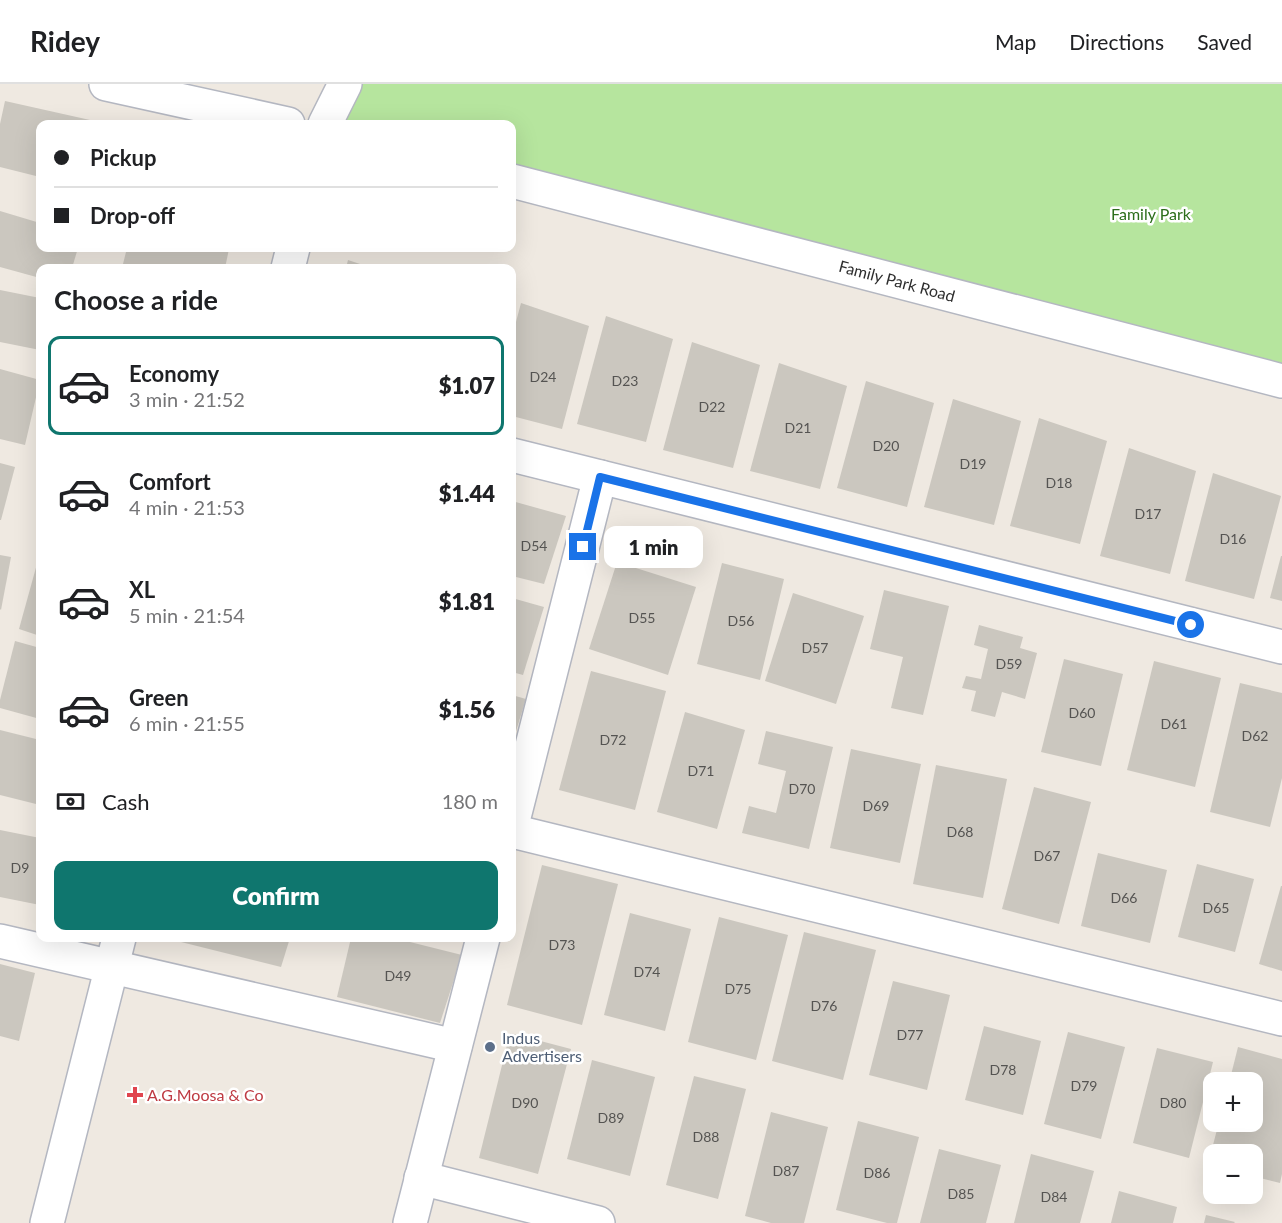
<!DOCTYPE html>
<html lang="en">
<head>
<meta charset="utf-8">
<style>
  :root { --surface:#fff; --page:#f2f2f2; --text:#202124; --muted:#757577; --line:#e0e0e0; --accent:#0f766e }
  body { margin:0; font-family:Lato,sans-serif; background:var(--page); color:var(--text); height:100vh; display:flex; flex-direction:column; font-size:22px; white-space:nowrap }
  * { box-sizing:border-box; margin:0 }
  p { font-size:20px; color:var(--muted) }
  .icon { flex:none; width:33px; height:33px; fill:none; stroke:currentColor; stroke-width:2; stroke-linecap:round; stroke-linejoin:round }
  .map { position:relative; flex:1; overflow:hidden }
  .sheet { position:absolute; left:36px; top:180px; width:480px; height:678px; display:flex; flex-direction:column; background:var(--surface); border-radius:12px; box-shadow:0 6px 24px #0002 }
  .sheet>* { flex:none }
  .hud { position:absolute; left:36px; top:36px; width:480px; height:132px; border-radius:12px; box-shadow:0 6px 24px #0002; display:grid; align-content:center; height:132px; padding:0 18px; background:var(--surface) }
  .fabs { position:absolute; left:1203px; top:988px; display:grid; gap:12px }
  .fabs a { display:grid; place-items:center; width:60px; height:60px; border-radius:12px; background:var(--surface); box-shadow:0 6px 24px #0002; font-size:30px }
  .end { position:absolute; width:27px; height:27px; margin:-14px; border:8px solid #1a73e8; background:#fff; box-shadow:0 0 0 3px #fff }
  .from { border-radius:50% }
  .bubble { position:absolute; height:42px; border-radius:12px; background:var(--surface); box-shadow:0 6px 24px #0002; font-size:20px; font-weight:800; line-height:42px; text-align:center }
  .hud b { display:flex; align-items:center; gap:21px; height:57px; font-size:22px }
  .hud b+b { border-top:2px solid var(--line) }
  .hud i { width:15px; height:15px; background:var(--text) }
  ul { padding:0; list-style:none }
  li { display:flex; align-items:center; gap:18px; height:99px; margin:0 12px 9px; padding:0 6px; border:3px solid transparent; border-radius:12px }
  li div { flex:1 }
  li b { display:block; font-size:22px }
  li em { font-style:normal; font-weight:800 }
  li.selected { border-color:var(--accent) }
  li>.icon { width:54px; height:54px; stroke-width:1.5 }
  h2 { padding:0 18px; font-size:27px; line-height:72px }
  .pay { display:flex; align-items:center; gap:15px; height:66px; padding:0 18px; font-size:22px }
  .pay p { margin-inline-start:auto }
  .button { display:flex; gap:12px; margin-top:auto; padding:12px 18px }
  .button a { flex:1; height:69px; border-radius:12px; background:var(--accent); color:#fff; font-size:24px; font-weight:800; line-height:69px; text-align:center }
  header { display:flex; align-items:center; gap:36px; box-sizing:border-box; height:84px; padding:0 30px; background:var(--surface); border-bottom:2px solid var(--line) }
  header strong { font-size:28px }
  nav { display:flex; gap:33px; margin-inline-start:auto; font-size:21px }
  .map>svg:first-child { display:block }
  .green { fill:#b6e59e }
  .building { fill:#cbc7bf }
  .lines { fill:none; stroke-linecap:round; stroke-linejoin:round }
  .minor-casing { stroke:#b4b7c1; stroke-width:36 }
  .minor { stroke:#fff; stroke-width:33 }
  .route { stroke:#1a73e8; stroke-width:8 }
  .service-dot { fill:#5c6f8a; stroke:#fff; stroke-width:2 }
  .health-dot { fill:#e0444e; stroke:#fff; stroke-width:2 }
  .labels { text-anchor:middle; stroke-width:5; stroke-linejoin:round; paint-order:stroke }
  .number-label { font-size:14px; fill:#555452 }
  .park-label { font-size:16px; fill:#2c6e1b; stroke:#fff }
  .street-label { font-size:16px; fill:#2e2e2e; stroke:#fff }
  .service-label { font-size:16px; fill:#4e5e75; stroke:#fff; text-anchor:start }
  .health-label { font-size:16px; fill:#be3a42; stroke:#fff; text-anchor:start }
</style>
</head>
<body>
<header>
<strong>Ridey</strong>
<nav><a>Map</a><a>Directions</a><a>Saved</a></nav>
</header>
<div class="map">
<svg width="1282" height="1139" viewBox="0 0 1282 1139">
  <rect width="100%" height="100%" fill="#efe9e1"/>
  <!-- green -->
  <path class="green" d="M345,0H1282V297L512,97V40H325Z"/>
  <!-- building -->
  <g class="building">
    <path d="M5,17L90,36L89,40H40V93L0,83V40Z"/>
    <path d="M0,127L40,139V164H78L72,184H40V194L0,183Z"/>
    <path d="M127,164H223L229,165L225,184H122Z"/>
    <path d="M348,176L372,184H346Z"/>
    <path d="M0,206L40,214V266L0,258Z"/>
    <path d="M521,219L589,242L562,345L512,332V253Z"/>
    <path d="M606,232L673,255L646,358L577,340Z"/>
    <path d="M692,258L760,281L733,384L663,366Z"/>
    <path d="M779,279L847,302L820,405L750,387Z"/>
    <path d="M0,285L40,296L25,361L0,355Z"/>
    <path d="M866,297L934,319L907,423L837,404Z"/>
    <path d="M953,315L1021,337L994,441L924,423Z"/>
    <path d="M1039,334L1107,357L1080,460L1010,442Z"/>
    <path d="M1129,364L1196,387L1170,490L1100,472Z"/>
    <path d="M0,379L15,383L1,436H0Z"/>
    <path d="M1213,389L1281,412L1254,515L1185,497Z"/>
    <path d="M512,417L566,432L544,500L512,492Z"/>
    <path d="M40,469V552L19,545Z"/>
    <path d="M0,471L11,473L1,526L0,525Z"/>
    <path d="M1281,472H1282V517L1270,514Z"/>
    <path d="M617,478L696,503L668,591L589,565Z"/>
    <path d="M722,479L784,495L760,596L697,580Z"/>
    <path d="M884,506L949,522L923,631L891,624L903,573L870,565Z"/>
    <path d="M793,509L864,532L836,620L765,597Z"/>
    <path d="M512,514L544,523L523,591L512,588Z"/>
    <path d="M979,541L1023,553L1020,564L1037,569L1025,615L1002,608L995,633L971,627L976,607L962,604L966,592L981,595L988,565L974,561Z"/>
    <path d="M15,557L40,564V635L0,624V616Z"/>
    <path d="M1064,575L1123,590L1101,682L1041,668Z"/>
    <path d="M1154,577L1221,594L1195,703L1127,686Z"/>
    <path d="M591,587L666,607L635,726L559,706Z"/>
    <path d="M1240,599L1282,609V694L1270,743L1210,728Z"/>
    <path d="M512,611L526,615L512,660Z"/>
    <path d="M685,628L745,646L717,745L657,728Z"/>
    <path d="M0,646L40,656V721L0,711Z"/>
    <path d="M766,647L833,663L809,765L742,749L749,722L776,729L786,687L758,680Z"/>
    <path d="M851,665L921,680L900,779L830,764Z"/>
    <path d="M936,681L1007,695L983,814L913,800Z"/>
    <path d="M1034,703L1091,718L1059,840L1002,825Z"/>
    <path d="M0,746L40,754V821L0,813Z"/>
    <path d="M1098,769L1167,786L1150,859L1081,842Z"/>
    <path d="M1197,780L1254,795L1235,868L1178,853Z"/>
    <path d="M542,781L618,800L582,941L507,921Z"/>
    <path d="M1281,802H1282V887L1259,880Z"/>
    <path d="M630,829L691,845L665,947L604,931Z"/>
    <path d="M719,833L788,851L756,976L688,958Z"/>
    <path d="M804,848L876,866L843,996L772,977Z"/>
    <path d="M178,854H290L281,883L177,857Z"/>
    <path d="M351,854H394L462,871L440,939L337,913Z"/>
    <path d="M0,880L35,889L19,957L0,952Z"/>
    <path d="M893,897L950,911L927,1006L869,991Z"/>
    <path d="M984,942L1041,957L1023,1031L965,1016Z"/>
    <path d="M1068,948L1125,963L1101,1055L1044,1040Z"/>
    <path d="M510,949L571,965L538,1090L479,1074Z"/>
    <path d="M1238,963L1282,975V1090L1280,1099L1252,1092V1071H1214V1082L1208,1080L1219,1038H1252V999H1229Z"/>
    <path d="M1157,964L1213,978L1189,1074L1133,1059Z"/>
    <path d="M592,976L655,993L630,1092L567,1075Z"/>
    <path d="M694,992L746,1005L718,1115L666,1101Z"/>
    <path d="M771,1028L828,1043L804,1139H771L745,1132Z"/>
    <path d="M858,1037L919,1053L897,1139H887L836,1126Z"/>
    <path d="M939,1065L1001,1081L986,1139H920Z"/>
    <path d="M1031,1070L1094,1087L1080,1139H1014Z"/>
    <path d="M1119,1107L1177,1123L1173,1139H1111Z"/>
    <path d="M1206,1131L1235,1138L1234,1139H1204Z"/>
  </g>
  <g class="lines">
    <!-- minor casing -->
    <g class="minor-casing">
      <g id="minor">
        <path d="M106,0L288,40"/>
        <path d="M325,40L345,0"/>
        <path d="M512,97L1282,297"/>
        <path d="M288,184L293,164"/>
        <path d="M512,371L1282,563"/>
        <path d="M512,741L600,393"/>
        <path d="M512,747L1282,935"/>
        <path d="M0,857L455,962"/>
        <path d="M421,1094L598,1139"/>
        <path d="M47,1139L119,854"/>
        <path d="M410,1139L483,854"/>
      </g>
    </g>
    <!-- minor -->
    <use href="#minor" class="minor"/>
  </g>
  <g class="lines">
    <!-- route -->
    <path class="route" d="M583,463L600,393L1191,541"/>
  </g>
  <!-- markers -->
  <circle class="service-dot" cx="490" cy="963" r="6"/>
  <path class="health-dot" d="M132 1002h6v6h6v6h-6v6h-6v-6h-6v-6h6z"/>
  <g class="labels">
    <!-- number labels -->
    <g class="number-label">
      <text x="543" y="298">D24</text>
      <text x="625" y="302">D23</text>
      <text x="712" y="328">D22</text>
      <text x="798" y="349">D21</text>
      <text x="886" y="367">D20</text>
      <text x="973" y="385">D19</text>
      <text x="1059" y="404">D18</text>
      <text x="1148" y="435">D17</text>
      <text x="1233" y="460">D16</text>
      <text x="534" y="467">D54</text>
      <text x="642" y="539">D55</text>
      <text x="741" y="542">D56</text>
      <text x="815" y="569">D57</text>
      <text x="1009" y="585">D59</text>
      <text x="1082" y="634">D60</text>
      <text x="1174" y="645">D61</text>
      <text x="1255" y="657">D62</text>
      <text x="613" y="661">D72</text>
      <text x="701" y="692">D71</text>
      <text x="802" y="710">D70</text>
      <text x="876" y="727">D69</text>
      <text x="960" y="753">D68</text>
      <text x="1047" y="777">D67</text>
      <text x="20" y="789">D9</text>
      <text x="1124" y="819">D66</text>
      <text x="1216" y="829">D65</text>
      <text x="562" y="866">D73</text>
      <text x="647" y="893">D74</text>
      <text x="398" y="897">D49</text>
      <text x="738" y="910">D75</text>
      <text x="824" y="927">D76</text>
      <text x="910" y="956">D77</text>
      <text x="1003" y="991">D78</text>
      <text x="1084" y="1007">D79</text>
      <text x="525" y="1024">D90</text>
      <text x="1173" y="1024">D80</text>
      <text x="611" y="1039">D89</text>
      <text x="706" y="1058">D88</text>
      <text x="786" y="1092">D87</text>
      <text x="877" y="1094">D86</text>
      <text x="961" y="1115">D85</text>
      <text x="1054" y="1118">D84</text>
    </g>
    <!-- park labels -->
    <g class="park-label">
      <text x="1151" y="136">Family Park</text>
    </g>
    <!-- street labels -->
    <g class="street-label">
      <text transform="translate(897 197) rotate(15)" y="6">Family Park Road</text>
    </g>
    <!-- service labels -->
    <g class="service-label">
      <text x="502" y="960">Indus<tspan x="502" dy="18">Advertisers</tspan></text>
    </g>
    <!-- health labels -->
    <g class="health-label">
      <text x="147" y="1017">A.G.Moosa &amp; Co</text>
    </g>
  </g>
</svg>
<div class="fabs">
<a>+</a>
<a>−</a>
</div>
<i class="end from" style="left:1191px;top:541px"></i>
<i class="end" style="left:583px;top:463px"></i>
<div class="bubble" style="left:604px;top:442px;width:99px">1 min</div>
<div class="hud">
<b><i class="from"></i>Pickup</b>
<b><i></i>Drop-off</b>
</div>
<section class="sheet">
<h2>Choose a ride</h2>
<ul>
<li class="selected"><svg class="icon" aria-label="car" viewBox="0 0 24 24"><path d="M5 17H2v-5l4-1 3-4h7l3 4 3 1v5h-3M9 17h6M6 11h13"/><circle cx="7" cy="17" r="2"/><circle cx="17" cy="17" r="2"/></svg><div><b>Economy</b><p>3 min · 21:52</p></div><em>$1.07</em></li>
<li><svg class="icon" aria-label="car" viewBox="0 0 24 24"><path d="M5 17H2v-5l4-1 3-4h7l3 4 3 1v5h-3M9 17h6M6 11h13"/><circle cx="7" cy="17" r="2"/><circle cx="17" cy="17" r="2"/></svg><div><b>Comfort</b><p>4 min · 21:53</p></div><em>$1.44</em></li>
<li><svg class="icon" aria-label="car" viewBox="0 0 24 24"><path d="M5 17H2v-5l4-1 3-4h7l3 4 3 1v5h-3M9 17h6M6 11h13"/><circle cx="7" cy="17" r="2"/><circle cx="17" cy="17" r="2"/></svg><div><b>XL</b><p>5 min · 21:54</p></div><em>$1.81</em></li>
<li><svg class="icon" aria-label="car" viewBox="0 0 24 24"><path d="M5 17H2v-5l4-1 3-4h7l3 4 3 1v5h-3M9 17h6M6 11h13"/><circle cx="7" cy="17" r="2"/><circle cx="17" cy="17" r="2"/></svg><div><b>Green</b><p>6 min · 21:55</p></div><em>$1.56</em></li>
</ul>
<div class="pay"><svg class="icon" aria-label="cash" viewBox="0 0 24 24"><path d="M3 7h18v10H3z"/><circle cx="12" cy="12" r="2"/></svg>Cash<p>180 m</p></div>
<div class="button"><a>Confirm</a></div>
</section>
</div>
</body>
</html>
